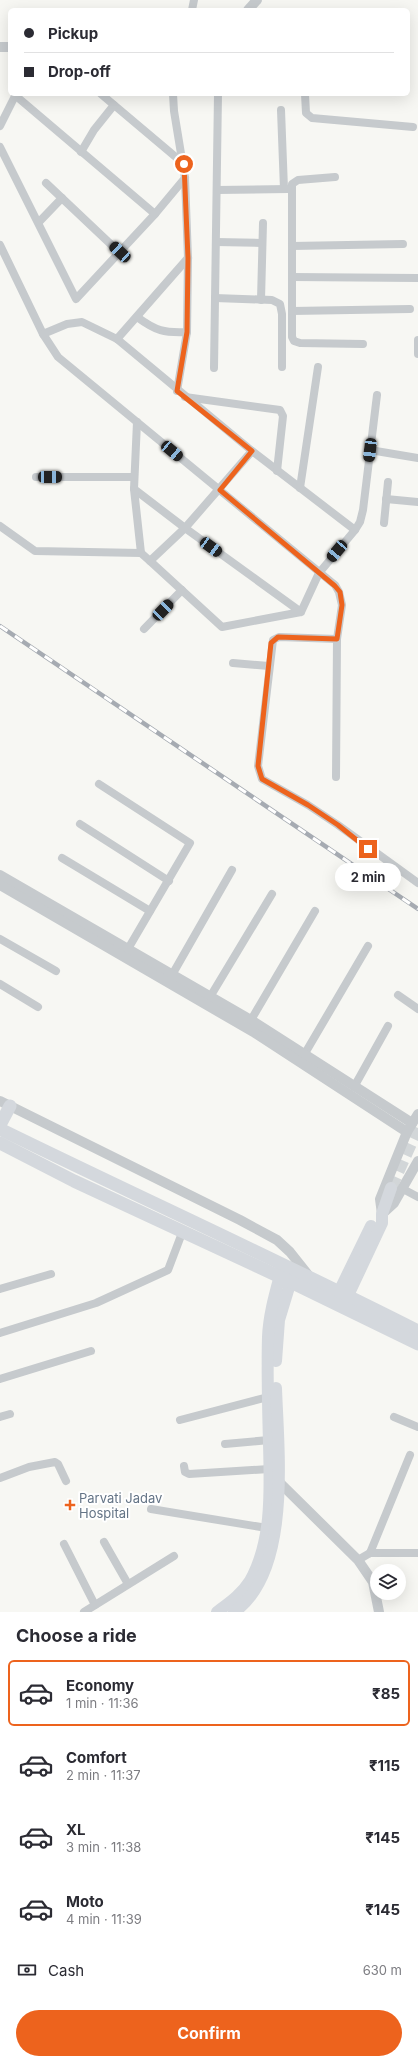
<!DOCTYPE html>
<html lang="en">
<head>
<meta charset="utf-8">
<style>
  :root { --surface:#fff; --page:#f2f2f3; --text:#2b2b33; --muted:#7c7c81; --line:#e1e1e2; --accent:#ed631d }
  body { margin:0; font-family:Inter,sans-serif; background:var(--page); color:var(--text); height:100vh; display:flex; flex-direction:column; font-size:15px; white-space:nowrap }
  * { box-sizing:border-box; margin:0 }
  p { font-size:13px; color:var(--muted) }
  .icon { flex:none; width:22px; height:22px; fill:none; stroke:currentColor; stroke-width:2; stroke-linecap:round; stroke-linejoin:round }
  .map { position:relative; height:1612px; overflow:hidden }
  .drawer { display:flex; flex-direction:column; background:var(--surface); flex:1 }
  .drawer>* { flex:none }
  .guide { position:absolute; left:8px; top:8px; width:402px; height:88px; border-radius:6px; box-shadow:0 4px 16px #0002; display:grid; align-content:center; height:88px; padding:0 16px; background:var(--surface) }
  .buttons { position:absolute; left:370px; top:1564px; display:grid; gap:8px }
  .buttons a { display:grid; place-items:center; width:36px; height:36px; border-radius:50%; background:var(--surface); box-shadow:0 4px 16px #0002; font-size:20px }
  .end { position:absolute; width:18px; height:18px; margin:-9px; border:5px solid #ed631d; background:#fff; box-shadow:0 0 0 2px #fff }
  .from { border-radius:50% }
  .bubble { position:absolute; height:28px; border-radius:14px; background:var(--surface); box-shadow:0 4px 16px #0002; font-size:13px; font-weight:700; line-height:28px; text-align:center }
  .car { position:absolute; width:12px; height:24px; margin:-12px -6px; border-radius:5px; box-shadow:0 0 3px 1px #0007; background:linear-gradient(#222 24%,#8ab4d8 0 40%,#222 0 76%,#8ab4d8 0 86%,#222 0) }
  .guide b { display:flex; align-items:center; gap:14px; height:38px; font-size:15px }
  .guide b+b { border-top:1px solid var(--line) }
  .guide i { width:10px; height:10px; background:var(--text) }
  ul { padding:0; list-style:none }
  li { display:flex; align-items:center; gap:12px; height:66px; margin:0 8px 6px; padding:0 8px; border:2px solid transparent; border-radius:6px }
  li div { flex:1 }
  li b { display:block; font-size:15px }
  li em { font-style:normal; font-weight:700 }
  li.selected { border-color:var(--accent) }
  li>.icon { width:36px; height:36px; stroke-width:1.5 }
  h2 { padding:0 16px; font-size:18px; line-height:48px }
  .pay { display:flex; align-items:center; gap:10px; height:44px; padding:0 16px; font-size:15px }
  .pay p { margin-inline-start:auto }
  .action { display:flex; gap:8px; margin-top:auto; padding:8px 16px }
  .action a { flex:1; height:46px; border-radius:24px; background:var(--accent); color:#fff; font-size:16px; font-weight:700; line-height:46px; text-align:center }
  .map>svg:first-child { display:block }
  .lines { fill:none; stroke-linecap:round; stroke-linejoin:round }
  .secondary-tunnel { stroke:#d2d6d8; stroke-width:12; stroke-dasharray:12 6; stroke-linecap:butt }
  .minor { stroke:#c6cacd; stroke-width:8 }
  .tertiary { stroke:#c6cacd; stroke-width:10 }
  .secondary { stroke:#d4d8dd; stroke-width:12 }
  .primary { stroke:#d4d8dd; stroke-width:13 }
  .rail-casing { stroke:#a6abb2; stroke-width:4.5 }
  .rail { stroke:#fff; stroke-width:3; stroke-dasharray:9; stroke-linecap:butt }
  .route { stroke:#ed631d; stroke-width:5 }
  .poi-dot { fill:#ed631d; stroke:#fff; stroke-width:1.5 }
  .labels { text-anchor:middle; stroke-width:4; stroke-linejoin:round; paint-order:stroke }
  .poi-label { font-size:13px; fill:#647486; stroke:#fff; text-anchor:start }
</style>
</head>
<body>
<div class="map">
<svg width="418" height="1612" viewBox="0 0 418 1612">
  <rect width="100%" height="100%" fill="#f7f7f3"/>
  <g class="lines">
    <!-- secondary-tunnel -->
    <path class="secondary-tunnel" d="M391,1188L418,1128"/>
    <!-- minor -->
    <g class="minor">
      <path d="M192,10L194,0"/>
      <path d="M101,94L184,164"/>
      <path d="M173,94L174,111L185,178L188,258L187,332L177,391"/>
      <path d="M305,94L306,113L312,118L413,127"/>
      <path d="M16,96L155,214"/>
      <path d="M281,110L284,189"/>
      <path d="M0,126L16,94"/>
      <path d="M0,147L76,299L155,214L185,178"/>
      <path d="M81,152L94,130L114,105"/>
      <path d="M335,177L298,180L292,184V337L294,341L300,343L363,344"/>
      <path d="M46,183L120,253"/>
      <path d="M217,190L288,189"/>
      <path d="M39,222L62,198"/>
      <path d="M216,242L262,243"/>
      <path d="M0,245L43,334L58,357L335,585L339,592L342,605L337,639L336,777"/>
      <path d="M292,246L403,244"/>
      <path d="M292,277L417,278"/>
      <path d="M215,298L272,300L280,304L282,314V367"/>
      <path d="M261,300L263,223"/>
      <path d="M292,311L410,309"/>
      <path d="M137,317C156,331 164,333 187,332"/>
      <path d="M43,334L67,324L82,322L117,339L252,451L355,530L319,573L301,612L185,528L150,561L222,627L301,612"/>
      <path d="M117,339L188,258"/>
      <path d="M418,340V354"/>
      <path d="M214,368L218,94"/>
      <path d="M185,397L280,410L283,416L277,471"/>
      <path d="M137,422L134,489L185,528L252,451"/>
      <path d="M370,450L418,458"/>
      <path d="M36,477H134"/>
      <path d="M300,488L318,367"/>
      <path d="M134,489L141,553"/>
      <path d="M386,499L418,502"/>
      <path d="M384,523L388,482"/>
      <path d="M0,526L35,551L141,553L150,561"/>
      <path d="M355,530L360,522L363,510L377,395"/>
      <path d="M144,629L182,590"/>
      <path d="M337,639L279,637L273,640L258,766L262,779L308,805L338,825L418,883"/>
      <path d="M233,663L269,666"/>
      <path d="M99,784L190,843L125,954"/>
      <path d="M80,824L169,881"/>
      <path d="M62,858L150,911"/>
      <path d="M0,939L56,971"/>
      <path d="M172,975L232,870"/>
      <path d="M0,984L38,1007"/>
      <path d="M398,995L418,1009"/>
      <path d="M210,997L272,894"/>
      <path d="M251,1020L315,911"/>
      <path d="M304,1055L368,946"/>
      <path d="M354,1087L388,1026"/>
      <path d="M403,1189L418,1197"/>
      <path d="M0,1289L51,1274"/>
      <path d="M0,1333L96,1303L168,1270L182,1233"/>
      <path d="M0,1379L91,1351"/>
      <path d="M0,1417L10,1414"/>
      <path d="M394,1417L418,1427"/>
      <path d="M180,1420L268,1397"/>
      <path d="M225,1444L269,1440"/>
      <path d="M184,1466L185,1472L189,1474L269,1469"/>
      <path d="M0,1478L29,1467L55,1462L58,1464L66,1481"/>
      <path d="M151,1509L267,1528"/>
      <path d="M104,1542L128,1584"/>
      <path d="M64,1544L95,1605"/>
      <path d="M370,1553L410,1455"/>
      <path d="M358,1560L370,1553H418"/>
      <path d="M84,1612L174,1556"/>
    </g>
    <!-- tertiary -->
    <g class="tertiary">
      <path d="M248,10L257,0"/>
      <path d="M0,47H10"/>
      <path d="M0,875L251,1020L412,1123"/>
      <path d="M0,885L255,1033L407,1132"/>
      <path d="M0,1101L240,1220L277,1240L290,1252L309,1276"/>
      <path d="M382,1214L380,1199L407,1132L418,1114"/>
      <path d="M382,1214L394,1203L418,1161"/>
      <path d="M274,1480L278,1481L358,1560L373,1582L379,1612"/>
    </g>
    <!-- secondary -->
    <g class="secondary">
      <path d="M335,1300L371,1226"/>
      <path d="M344,1304L382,1223V1214L391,1188"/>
      <path d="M276,1361L279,1320L293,1274"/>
      <path d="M217,1612C229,1603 242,1594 250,1581C273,1540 270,1488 269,1443C268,1408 267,1372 268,1337C269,1313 276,1291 282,1268"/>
      <path d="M234,1612C292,1572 278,1450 276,1388"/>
    </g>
    <!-- primary -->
    <g class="primary">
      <path d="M0,1125L10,1106"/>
      <path d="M0,1129C139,1197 280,1261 418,1331"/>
      <path d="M0,1143L74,1181L291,1282L418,1344"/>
    </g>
    <!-- rail casing -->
    <g class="rail-casing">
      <path id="rail" d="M0,626L418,909"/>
    </g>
    <!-- rail -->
    <use href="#rail" class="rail"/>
  </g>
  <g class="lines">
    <!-- route -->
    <path class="route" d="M184,164L188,258L187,332L177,391L252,451L220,490L335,586L340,592L342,605L337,639L278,637L271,643L258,766L262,779L308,805L338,825L368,849"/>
  </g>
  <!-- markers -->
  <path class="poi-dot" d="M68 1499h4v4h4v4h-4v4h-4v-4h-4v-4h4z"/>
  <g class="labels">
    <!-- poi labels -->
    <g class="poi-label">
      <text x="79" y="1503">Parvati Jadav<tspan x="79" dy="15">Hospital</tspan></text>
    </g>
  </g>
</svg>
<div class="buttons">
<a><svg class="icon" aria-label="layers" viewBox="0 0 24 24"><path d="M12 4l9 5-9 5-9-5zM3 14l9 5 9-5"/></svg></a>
</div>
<i class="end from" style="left:184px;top:164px"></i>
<i class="end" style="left:368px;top:849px"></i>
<div class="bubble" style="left:335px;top:863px;width:66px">2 min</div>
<i class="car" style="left:120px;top:252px;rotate:313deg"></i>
<i class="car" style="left:370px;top:450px;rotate:187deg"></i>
<i class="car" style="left:172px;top:451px;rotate:130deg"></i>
<i class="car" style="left:50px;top:477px;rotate:90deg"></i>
<i class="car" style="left:211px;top:547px;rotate:126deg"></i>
<i class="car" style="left:337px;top:551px;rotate:220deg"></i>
<i class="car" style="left:163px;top:610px;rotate:44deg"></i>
<div class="guide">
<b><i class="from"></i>Pickup</b>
<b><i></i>Drop-off</b>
</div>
</div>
<section class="drawer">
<h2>Choose a ride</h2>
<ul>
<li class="selected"><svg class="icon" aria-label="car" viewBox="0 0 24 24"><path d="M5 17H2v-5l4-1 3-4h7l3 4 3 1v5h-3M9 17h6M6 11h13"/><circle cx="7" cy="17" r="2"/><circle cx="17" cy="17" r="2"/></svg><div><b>Economy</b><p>1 min · 11:36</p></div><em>₹85</em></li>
<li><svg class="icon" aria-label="car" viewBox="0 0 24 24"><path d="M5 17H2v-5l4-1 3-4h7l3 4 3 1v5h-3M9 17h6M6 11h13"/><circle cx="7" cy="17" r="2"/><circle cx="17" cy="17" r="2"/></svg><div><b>Comfort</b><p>2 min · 11:37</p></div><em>₹115</em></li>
<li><svg class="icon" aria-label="car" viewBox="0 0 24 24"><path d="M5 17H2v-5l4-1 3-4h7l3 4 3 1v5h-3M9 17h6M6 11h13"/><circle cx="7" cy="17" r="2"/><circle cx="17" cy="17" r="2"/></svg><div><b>XL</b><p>3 min · 11:38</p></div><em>₹145</em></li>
<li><svg class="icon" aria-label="car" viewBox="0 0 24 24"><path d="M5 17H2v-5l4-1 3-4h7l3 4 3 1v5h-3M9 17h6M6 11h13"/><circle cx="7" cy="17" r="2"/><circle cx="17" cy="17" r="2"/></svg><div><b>Moto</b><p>4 min · 11:39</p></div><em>₹145</em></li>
</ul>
<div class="pay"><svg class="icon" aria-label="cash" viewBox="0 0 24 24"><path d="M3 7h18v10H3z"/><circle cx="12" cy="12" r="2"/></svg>Cash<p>630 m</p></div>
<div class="action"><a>Confirm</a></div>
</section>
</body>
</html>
